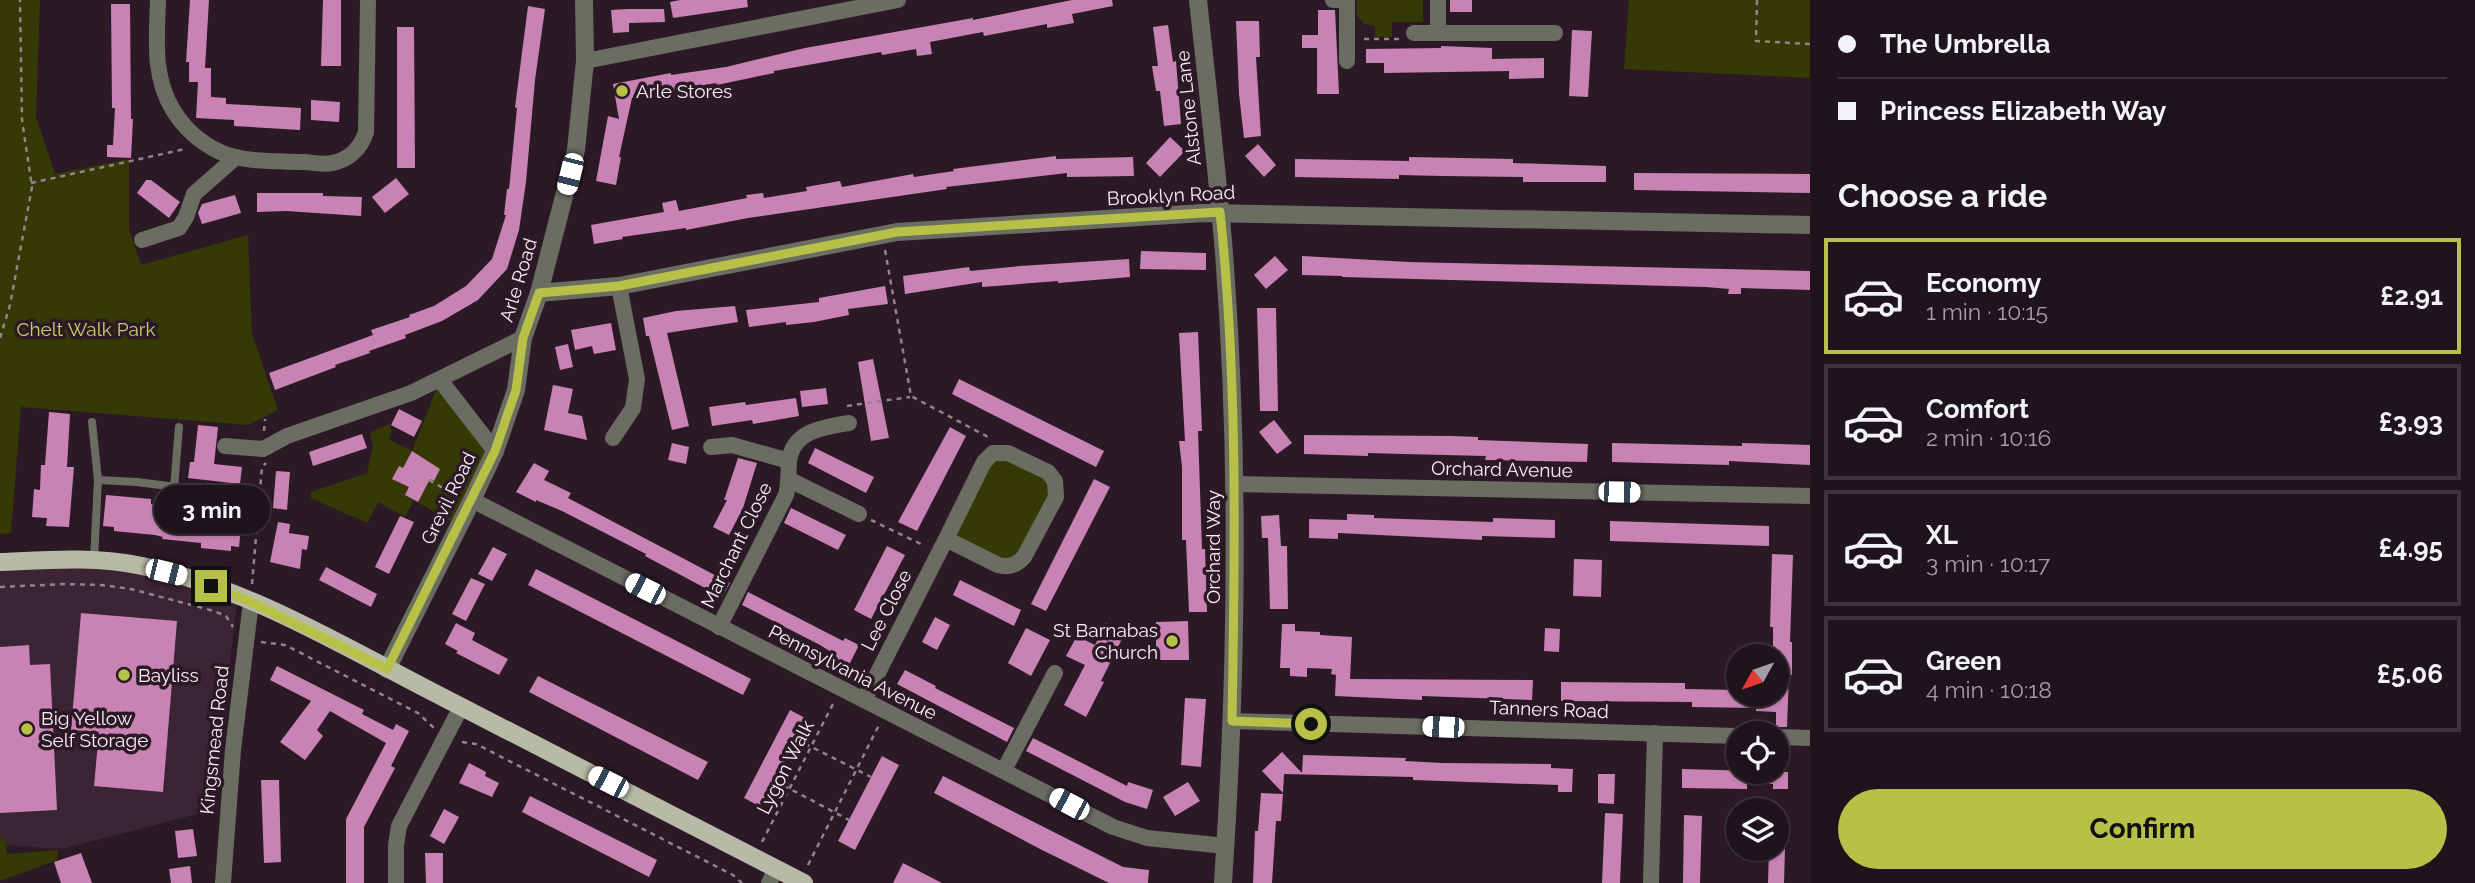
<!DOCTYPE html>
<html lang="en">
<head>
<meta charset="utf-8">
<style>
  :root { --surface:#20141c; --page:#2d2129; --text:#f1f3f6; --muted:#a29ea3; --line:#3d333b; --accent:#b7c148 }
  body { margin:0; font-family:Raleway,sans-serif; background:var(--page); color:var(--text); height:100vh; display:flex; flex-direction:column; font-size:26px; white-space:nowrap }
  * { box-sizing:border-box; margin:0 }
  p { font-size:23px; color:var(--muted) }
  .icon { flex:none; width:38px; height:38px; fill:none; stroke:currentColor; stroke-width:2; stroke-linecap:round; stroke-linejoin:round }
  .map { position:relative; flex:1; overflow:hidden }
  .side { display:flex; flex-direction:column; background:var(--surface); width:665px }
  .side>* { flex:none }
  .top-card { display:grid; align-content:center; height:154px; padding:0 28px; background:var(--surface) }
  .needle { width:46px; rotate:230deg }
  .tools { position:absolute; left:1726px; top:644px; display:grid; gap:14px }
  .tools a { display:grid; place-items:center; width:63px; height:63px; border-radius:50%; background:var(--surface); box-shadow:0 2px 5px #0004,0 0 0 2px var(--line); font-size:35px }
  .end { position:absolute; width:32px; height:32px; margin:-16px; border:9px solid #b7c148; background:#111; box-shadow:0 0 0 4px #111 }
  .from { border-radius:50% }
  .bubble { position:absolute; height:49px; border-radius:24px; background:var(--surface); box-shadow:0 2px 5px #0004,0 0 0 2px var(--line); font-size:23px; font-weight:700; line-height:49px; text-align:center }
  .car { position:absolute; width:21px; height:42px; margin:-21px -10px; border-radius:9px; box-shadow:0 0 5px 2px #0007; background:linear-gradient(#fff 24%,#345 0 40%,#fff 0 76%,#345 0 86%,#fff 0) }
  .top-card b { display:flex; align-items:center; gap:24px; height:66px; font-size:26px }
  .top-card b+b { border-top:2px solid var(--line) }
  .top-card i { width:18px; height:18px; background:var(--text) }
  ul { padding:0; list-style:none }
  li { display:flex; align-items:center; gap:21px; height:116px; margin:0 14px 10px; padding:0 14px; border:4px solid var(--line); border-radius:0px }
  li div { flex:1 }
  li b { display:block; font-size:26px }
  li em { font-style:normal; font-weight:700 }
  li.current { border-color:var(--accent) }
  li>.icon { width:63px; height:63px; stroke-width:1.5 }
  h2 { padding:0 28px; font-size:32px; line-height:84px }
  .cta { display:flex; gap:14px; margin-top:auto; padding:14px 28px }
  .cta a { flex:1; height:80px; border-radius:42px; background:var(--accent); color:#111; font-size:28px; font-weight:700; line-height:80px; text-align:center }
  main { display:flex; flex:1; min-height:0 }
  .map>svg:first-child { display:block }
  .built { fill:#3b2534 }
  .green { fill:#353906 }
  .building { fill:#c883b4 }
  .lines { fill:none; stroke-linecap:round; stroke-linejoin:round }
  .path { stroke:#92838d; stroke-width:2.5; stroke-dasharray:5 5; stroke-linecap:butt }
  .service { stroke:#6b6d63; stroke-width:8 }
  .minor { stroke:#6b6d63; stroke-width:16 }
  .tertiary { stroke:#6b6d63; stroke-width:18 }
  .primary { stroke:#b7baa6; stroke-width:18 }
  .route { stroke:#b7c148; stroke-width:9 }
  .poi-dot { fill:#b7c148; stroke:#2b1a26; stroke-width:2.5 }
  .labels { text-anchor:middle; stroke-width:7; stroke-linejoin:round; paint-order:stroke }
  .poi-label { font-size:19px; fill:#fbeff7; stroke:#2b1a26; text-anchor:start }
  .street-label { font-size:19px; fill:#fbeff7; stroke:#2b1a26 }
  .park-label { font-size:19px; fill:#c9d364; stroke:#2b1a26 }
</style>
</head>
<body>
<main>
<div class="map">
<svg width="1810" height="883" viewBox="0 0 1810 883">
  <rect width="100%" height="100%" fill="#2b1a26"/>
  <!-- built -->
  <path class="built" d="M0,555L239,584L213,810L62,849L0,845Z"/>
  <!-- green -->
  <g class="green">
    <path d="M0,0H40L36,117L55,174L129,159V229L141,265L248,235L252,334L278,410L248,425L21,407L11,533L0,534Z"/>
    <path d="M1357,0H1423V22H1392V37H1375V26L1364,24L1357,16Z"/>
    <path d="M1629,0H1810V78L1624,69Z"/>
    <path d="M440,380L495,451L459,526L414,500L405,517L378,502L367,523L311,498V492L367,473L373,446L370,433L389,424L392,432L388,439L412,451Z"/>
    <path d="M993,453L1055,481L1016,564L946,539Z"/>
    <path d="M6,838L7,854L58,850L57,860L0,881V839Z"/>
  </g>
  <!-- building -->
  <g class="building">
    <path d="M190,0H209L205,68H211V97L226,98V104L301,108L300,130L234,126V120L196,118L198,82H189V62H186Z"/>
    <path d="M323,0H341V66H321Z"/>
    <path d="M680,0H747L748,7L673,18L670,2Z"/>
    <path d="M1072,0H1112L1113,6L1072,14L1074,23L1047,28V24L984,36L983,32L930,42L932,54L917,56L916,49L882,55L881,52L774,71V73L717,85L716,83L632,98L619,157H621L616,185L596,181L608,116L619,119L613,84L671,73V75L726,67L805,48L973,18V20Z"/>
    <rect x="1450" y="0" width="22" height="12"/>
    <path d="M111,4H130L131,119H133L131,158L107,157V145H113L115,108H112Z"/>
    <path d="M528,6L545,9L535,80L526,182L519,230L507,269L478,300L442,321L405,335L406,338L369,351L370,353L335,365L336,367L275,390L269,373L373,335L371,330L410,317L409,315L434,306L466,286L492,259L506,215H504L507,189H509L517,108L515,107Z"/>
    <path d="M628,9H664L665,22L629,23V32L613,33L611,10Z"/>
    <path d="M1318,10H1335L1339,94H1317V48H1302V35H1318Z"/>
    <path d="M1236,21H1259L1260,57H1256L1261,136L1244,138L1239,94Z"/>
    <path d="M1168,25L1173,62L1176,61L1181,124L1164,126L1160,91H1156L1152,66H1158L1153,27Z"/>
    <path d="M397,27H414L415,168H397Z"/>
    <path d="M1572,30L1592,31L1588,97L1569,96Z"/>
    <path d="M1441,46L1492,48V59L1544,58V78L1509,79V71L1384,73V63H1366V49L1441,48Z"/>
    <path d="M311,100L340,102L339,122L311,120Z"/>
    <path d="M1170,137L1185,151L1160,177L1146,163Z"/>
    <path d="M1258,144L1276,165L1264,177L1245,156Z"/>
    <path d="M1056,156V159L1133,157L1134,176L1067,177V173L946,187L947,189L748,218L686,230V228L622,237L623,239L594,244L591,225L664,212L662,203L676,200L679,211L747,198L746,195L763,193L764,198L807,191L806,187L840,181L842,187L913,174L914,177L954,171L953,169Z"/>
    <path d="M1409,157L1513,159V163L1606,166V182H1523V177L1443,176L1399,175V179L1295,177V159L1409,161Z"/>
    <path d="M1634,173L1810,174V193L1634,190Z"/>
    <path d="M396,178L409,194L385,213L372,197Z"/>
    <path d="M146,180H151L180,202L169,218L137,193Z"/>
    <path d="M257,193H323V196L362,197L361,216L286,211L257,212Z"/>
    <path d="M235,195L241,213L202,224L198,213L202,204Z"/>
    <path d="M1141,251L1206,253V270L1140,269Z"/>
    <path d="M1275,256L1288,270L1266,289L1254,275Z"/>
    <path d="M1302,256L1409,262L1810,271V290L1741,288V294H1728L1729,289L1706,287L1342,277V276L1302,275Z"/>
    <path d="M1129,259L1130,277L1058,283V281L982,287V282L905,294L903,276L969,267L970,271L1020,266Z"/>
    <path d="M885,286L888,304L848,309L849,315L814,322L786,325V322L749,327L746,310L819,302V298Z"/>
    <path d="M735,306L738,322L667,333L689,426L672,430L649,336H646L643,318L676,311Z"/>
    <path d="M1257,308H1276L1278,411H1260Z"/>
    <path d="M611,323L616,350L594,354L592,346L575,350L571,330Z"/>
    <path d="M1198,332L1202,431H1198L1202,549H1205L1207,612H1189L1186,540H1182V467L1179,441H1185L1179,333Z"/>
    <path d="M568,344L573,367L560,370L555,347Z"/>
    <path d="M873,359L889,438L871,441L858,362Z"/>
    <path d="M959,379L1104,451L1096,467L952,394Z"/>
    <path d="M553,385L573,389L568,413L582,416L587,440L544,430Z"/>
    <path d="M826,388L828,404L802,407L800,391Z"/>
    <path d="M796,398L799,416L753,424L752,420L712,426L709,407L745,402L746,405Z"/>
    <path d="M399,409L422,421L414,437L391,425Z"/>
    <path d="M49,412L70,414L67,467H74L69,527L46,526L47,518L32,517L34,489L40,490L41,465H45Z"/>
    <path d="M1274,420L1292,443L1277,454L1259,432Z"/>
    <path d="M198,425L218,427L214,464L242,467L240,484L188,478L190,462H194Z"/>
    <path d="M950,427L966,436L917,531L898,522Z"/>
    <path d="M362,434L367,448L313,466L309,452Z"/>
    <path d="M1304,435L1452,436L1478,437V440L1588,444L1587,462L1485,460L1486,456L1404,454L1368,453V456L1304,454Z"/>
    <path d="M672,443L689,447L686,464L668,460Z"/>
    <path d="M1612,443L1742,446V443L1810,445V465L1729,461V465L1612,462Z"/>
    <path d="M815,448L874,477L866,493L808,463Z"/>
    <path d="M412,451L440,469L434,481L430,479L418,502L405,495L409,487L392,479L399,466L403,468Z"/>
    <path d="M738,458L757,463L743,508L729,535L713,527L727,500H724Z"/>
    <path d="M534,463L549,471L544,480L571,493L568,498L730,583L723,595L722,597L645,556L646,554L562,511L536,500V502L516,492Z"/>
    <path d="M276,471L290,472L287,510L273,508Z"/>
    <path d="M1094,479L1110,487L1046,611L1031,604Z"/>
    <path d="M106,495L151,499V504L226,511V514L242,516L239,547L231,546V551L201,548V543L162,539L163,537L155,535L114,531V527L103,526Z"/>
    <path d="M791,508L846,535L838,550L784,523Z"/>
    <path d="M1347,514L1374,515V518L1493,522V518L1555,520V538L1482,536V540L1338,533V539L1309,538V519L1347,520Z"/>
    <path d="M1279,515L1281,546H1287L1288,609H1270L1268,538H1262L1261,516Z"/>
    <path d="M400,516L414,522L389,574L375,567Z"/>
    <path d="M1610,521L1769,526V546L1610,541Z"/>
    <path d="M278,522L290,524L289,533L309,536L307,550L302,549L300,569L270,562Z"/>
    <path d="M887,546L905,555L871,619L854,610Z"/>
    <path d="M493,547L507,554L492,581L478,574Z"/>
    <path d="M1772,554L1793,555L1790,642H1792V675H1789L1787,727H1776V712L1756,711V708L1692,707V702L1561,701V682L1685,683V689L1738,690V695H1776V656H1773V627H1770Z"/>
    <path d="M1574,559L1602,560L1601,597L1573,596Z"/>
    <path d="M326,567L377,594L371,607L319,580Z"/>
    <path d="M536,569L751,679L743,695L528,585Z"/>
    <path d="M471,578L485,584L466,621L452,614Z"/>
    <path d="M960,580L1021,610L1014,626L953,595Z"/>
    <path d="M748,592L843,641L845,638L859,645L849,665L835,658L836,655L820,645L742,605Z"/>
    <path d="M81,613L177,621L163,792L94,786L99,732L71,730Z"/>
    <path d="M935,617L950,625L937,650L922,642Z"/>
    <path d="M1188,621L1189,660H1156V622Z"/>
    <path d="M456,623L475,633L472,640L508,659L499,675L456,653L458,651L445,644Z"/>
    <path d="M1106,623L1125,633L1101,681L1104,682L1086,717L1064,705L1085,665L1066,656L1077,636L1095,645Z"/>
    <path d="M1282,624H1295V631L1320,632V635L1352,637L1350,679L1533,680L1532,700L1422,696V700L1335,696L1336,675L1331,674L1332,669L1307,668V677L1290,676V668H1280Z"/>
    <path d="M1026,628L1050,640L1031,676L1008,663Z"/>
    <path d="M1545,628L1560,629L1559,652L1544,651Z"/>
    <path d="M29,645L30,665L50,664L57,810L0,813V647Z"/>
    <path d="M277,666L364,710L362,714L393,730L396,724L409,731L391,766L395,768L364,827V883H346V819L386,743L330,711L317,730L323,736L305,760L280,742L311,701L270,680Z"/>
    <path d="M905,670L936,686L935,688L1014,728L1007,742L897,684Z"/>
    <path d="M538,676L708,762L698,780L529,692Z"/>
    <path d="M1185,698L1206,699L1201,767L1181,765Z"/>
    <path d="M790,710L807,719L761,807L744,798Z"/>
    <path d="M1033,738L1127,786L1128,782L1153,790L1147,809L1125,802L1026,751Z"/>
    <path d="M1282,752L1302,773L1303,755L1406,758L1405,761L1442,763L1551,764V768L1573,769L1572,792H1558V785L1413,780V777L1284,774L1283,793L1262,771Z"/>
    <path d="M882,756L899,765L855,850L838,841Z"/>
    <path d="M469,763L486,772L485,776L499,783L492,797L459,783Z"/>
    <path d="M1682,769L1788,772V789H1773V784H1747V789L1682,788Z"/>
    <path d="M1598,774H1615L1614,804L1598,803Z"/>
    <path d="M943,776L1123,867L1149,870L1148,883H1109L1042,850L934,793Z"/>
    <path d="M261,780H279L281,862L264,863Z"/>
    <path d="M1188,782L1200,801L1175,816L1163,797Z"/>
    <path d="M1261,793L1283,794L1281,821H1276L1272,883H1253L1255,831H1258Z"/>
    <path d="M530,796L657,860L649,877L522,812Z"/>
    <path d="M444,809L459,817L444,844L430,836Z"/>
    <path d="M1605,813L1623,814L1620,883H1602Z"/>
    <path d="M1684,815L1702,816L1700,883H1683Z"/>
    <path d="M193,829L197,856L178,858L175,831Z"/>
    <path d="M1769,849H1785L1784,883H1768Z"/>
    <path d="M81,853L92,883H61L54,862Z"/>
    <path d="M425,853H443V883H426Z"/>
    <path d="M903,863L942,883H893Z"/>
    <path d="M190,866L192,883H171L169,869Z"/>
  </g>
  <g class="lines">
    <!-- path -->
    <g class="path">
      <path d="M1757,0L1756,41L1810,44"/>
      <path d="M1364,39H1399"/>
      <path d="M31,183L185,149"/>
      <path d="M885,250L911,396L988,437"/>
      <path d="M0,338L10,305L32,187L22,120L20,0"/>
      <path d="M847,406L910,397"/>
      <path d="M264,431L265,419"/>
      <path d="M429,480L457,496"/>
      <path d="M871,520L925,546"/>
      <path d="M252,584L262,467L266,463"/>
      <path d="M0,587L65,584L102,585L131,589L214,611L226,616L233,627"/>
      <path d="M261,642L285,645L418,713L434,728"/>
      <path d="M796,739L871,777"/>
      <path d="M462,742L476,744L733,875L742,883"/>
      <path d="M775,781L849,820"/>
      <path d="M762,842L834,702"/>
      <path d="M808,865L879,725"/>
    </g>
    <!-- service -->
    <g class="service">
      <path d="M92,422L98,480L94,559"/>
      <path d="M98,480L137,482L239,495"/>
      <path d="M174,488L179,427"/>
    </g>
    <!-- minor -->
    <g class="minor">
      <path d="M158,0C157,38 152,75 173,110C184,128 201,143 220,152C246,163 277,161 305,162C314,163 324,165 332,163C349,160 361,148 366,132L368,0"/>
      <path d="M1333,0H1347V61"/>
      <path d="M1414,33H1438V0"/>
      <path d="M1438,33H1555"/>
      <path d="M585,61L898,0"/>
      <path d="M142,240L179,228L186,217L194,194L236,157"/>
      <path d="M440,380L495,451"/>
      <path d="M613,438L633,408L637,379L619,286"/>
      <path d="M225,446L263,449L287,436L411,393L523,338"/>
      <path d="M711,447L732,445L789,461"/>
      <path d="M790,480L859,514"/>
      <path d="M1234,484L1810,496"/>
      <path d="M472,500L1113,827L1147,838L1226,846"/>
      <path d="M719,627L786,495C789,484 788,474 789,462C792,431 824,427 849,423"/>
      <path d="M864,700L946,539L998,565C1009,568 1017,565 1024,557L1056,497L1055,481L1048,472L1008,453H993L984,462L946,539"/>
      <path d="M1232,721L1738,736"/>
      <path d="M1776,737L1810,738"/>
      <path d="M1004,770L1055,673"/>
      <path d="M223,883L233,750L251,602"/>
      <path d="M396,883V845L399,826L461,707"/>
      <path d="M769,883L776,869"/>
      <path d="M1651,883L1655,733"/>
    </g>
    <!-- tertiary -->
    <g class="tertiary">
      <path d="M1198,0C1207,84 1217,169 1224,253C1240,462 1237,674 1223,883"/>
      <path d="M539,293L619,286L897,232L1203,213L1810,225"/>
      <path d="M387,669L472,500L495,451L516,390L523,338L539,293L576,150L585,61L584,0"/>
    </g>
    <!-- primary -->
    <path class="primary" d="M0,562C48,560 95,556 142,566C242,586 334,641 423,687C550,753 677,818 804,883"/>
  </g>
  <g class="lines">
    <!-- route -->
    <path class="route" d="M211,586L251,602L387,669L495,451L516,390L523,338L539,293L619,286L897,232L1220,212C1238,381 1235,552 1232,721L1311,724"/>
  </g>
  <!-- markers -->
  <g class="poi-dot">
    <circle cx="622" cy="91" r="7"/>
    <circle cx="1172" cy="641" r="7"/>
    <circle cx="124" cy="675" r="7"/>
    <circle cx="27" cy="729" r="7"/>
  </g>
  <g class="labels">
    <!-- poi labels -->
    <g class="poi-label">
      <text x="636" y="98">Arle Stores</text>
      <text x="1158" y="637" text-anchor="end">St Barnabas<tspan x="1158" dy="22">Church</tspan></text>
      <text x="138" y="682">Bayliss</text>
      <text x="41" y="725">Big Yellow<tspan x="41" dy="22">Self Storage</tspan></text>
    </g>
    <!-- street labels -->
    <g class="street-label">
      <text transform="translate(1188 108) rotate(-96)" y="7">Alstone Lane</text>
      <text transform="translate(1171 195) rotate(-3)" y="7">Brooklyn Road</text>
      <text transform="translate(518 280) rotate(-73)" y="7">Arle Road</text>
      <text transform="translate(1502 469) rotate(1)" y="7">Orchard Avenue</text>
      <text transform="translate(448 498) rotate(-64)" y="7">Grevil Road</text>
      <text transform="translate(736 545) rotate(-64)" y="7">Marchant Close</text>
      <text transform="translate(1213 547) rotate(-90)" y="7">Orchard Way</text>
      <text transform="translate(886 610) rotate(-63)" y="7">Lee Close</text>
      <text transform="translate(853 672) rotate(27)" y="7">Pennsylvania Avenue</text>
      <text transform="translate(1549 709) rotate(2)" y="7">Tanners Road</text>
      <text transform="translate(214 740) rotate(-84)" y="7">Kingsmead Road</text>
      <text transform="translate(785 767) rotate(-63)" y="7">Lygon Walk</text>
    </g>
    <!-- park labels -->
    <g class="park-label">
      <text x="86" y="336">Chelt Walk Park</text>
    </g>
  </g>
</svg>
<div class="tools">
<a><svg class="needle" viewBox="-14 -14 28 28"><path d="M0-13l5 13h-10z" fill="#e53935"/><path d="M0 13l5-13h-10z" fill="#a29ea3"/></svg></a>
<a><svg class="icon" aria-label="locate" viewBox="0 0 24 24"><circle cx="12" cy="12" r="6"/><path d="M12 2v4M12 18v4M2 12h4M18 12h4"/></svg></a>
<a><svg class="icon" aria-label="layers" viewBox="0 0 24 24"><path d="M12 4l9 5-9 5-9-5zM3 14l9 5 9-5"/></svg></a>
</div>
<i class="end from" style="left:1311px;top:724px"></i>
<i class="end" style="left:211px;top:586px"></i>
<div class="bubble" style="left:154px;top:485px;width:116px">3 min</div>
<i class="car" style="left:570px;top:174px;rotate:194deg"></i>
<i class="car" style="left:1619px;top:492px;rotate:91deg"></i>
<i class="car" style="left:166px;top:572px;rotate:104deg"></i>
<i class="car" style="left:645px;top:589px;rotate:297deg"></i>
<i class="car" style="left:1443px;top:727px;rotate:272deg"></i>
<i class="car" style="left:608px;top:782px;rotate:297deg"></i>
<i class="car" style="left:1069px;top:804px;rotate:298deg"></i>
</div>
<section class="side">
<div class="top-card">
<b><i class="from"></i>The Umbrella</b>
<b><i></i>Princess Elizabeth Way</b>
</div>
<h2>Choose a ride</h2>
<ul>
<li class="current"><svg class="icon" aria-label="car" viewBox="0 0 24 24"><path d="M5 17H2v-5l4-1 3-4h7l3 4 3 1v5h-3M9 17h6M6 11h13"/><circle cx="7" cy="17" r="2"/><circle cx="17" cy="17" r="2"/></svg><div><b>Economy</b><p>1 min · 10:15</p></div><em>£2.91</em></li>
<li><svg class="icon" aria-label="car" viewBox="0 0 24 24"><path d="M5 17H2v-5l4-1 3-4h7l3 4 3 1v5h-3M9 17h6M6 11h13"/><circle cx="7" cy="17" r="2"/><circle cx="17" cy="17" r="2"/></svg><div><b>Comfort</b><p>2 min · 10:16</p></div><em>£3.93</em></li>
<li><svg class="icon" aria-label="car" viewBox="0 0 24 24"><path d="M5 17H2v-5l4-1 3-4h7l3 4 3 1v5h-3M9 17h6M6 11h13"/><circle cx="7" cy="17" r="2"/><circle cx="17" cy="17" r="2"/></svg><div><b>XL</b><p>3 min · 10:17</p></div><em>£4.95</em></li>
<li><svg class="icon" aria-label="car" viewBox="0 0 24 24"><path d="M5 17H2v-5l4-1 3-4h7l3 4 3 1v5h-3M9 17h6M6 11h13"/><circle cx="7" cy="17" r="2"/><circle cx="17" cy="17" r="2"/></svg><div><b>Green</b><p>4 min · 10:18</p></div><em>£5.06</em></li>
</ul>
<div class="cta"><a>Confirm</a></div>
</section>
</main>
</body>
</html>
